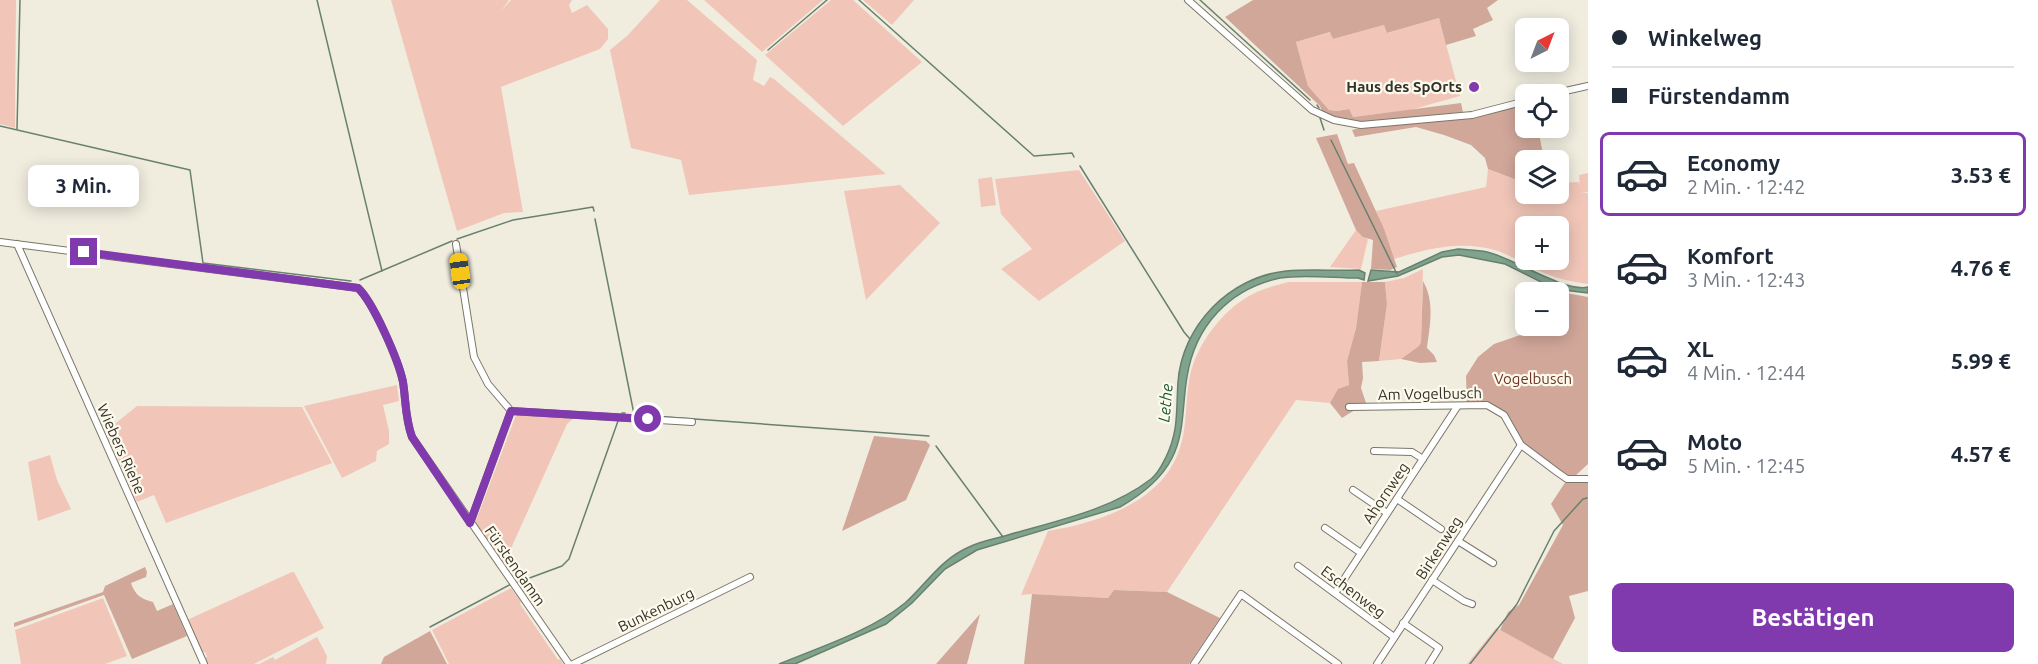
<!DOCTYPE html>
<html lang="de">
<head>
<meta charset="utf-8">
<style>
  :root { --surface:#fff; --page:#f6f6f7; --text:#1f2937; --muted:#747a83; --line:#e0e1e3; --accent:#803aad }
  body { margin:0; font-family:Ubuntu,sans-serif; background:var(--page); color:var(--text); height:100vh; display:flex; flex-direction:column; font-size:22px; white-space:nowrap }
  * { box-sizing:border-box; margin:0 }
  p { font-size:20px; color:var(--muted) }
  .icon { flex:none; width:33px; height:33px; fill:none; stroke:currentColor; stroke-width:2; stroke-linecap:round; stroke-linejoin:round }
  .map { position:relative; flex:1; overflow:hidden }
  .details { display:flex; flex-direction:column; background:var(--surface); width:450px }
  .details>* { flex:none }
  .guide { display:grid; align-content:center; height:132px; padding:0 24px; background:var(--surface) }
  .needle { width:39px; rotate:42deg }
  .controls { position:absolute; left:1515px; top:18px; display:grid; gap:12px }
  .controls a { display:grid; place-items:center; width:54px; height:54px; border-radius:9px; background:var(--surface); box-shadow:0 3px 15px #0003; font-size:30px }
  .end { position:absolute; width:27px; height:27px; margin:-14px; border:8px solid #803aad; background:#fff; box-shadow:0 0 0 3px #fff }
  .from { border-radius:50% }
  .bubble { position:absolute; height:42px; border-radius:9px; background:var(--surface); box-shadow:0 3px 15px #0003; font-size:20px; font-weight:600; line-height:42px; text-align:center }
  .car { position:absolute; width:18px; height:36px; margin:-18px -9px; border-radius:8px; box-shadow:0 0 4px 2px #0007; background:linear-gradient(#f5c518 24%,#345 0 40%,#f5c518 0 76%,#345 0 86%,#f5c518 0) }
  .guide b { display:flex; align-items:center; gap:21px; height:57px; font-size:22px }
  .guide b+b { border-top:2px solid var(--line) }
  .guide i { width:15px; height:15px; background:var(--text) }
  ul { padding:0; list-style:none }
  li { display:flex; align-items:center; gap:18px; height:84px; margin:0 12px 9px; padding:0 12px; border:3px solid transparent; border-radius:9px }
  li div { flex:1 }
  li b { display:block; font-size:22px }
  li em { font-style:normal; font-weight:600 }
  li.current { border-color:var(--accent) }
  li>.icon { width:54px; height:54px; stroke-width:1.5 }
  .primary-button { display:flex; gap:12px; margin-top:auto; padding:12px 24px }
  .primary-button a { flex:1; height:69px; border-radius:9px; background:var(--accent); color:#fff; font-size:24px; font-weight:600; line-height:69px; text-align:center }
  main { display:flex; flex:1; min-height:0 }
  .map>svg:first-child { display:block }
  .green { fill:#f1c6b9; fill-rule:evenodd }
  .forest { fill:#d1a79a }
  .water { fill:#7fa38c; stroke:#68816f; stroke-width:1.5 }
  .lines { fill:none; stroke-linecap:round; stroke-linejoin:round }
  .stream { stroke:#68816f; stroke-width:1.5 }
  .minor-casing { stroke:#7a776a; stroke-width:8 }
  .minor { stroke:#fff; stroke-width:6 }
  .route { stroke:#803aad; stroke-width:8 }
  .poi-dot { fill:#803aad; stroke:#fdfaec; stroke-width:2 }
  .labels { text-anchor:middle; stroke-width:4.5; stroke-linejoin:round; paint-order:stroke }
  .poi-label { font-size:15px; font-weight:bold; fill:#32312b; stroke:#fdfaec; text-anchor:end }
  .park-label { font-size:15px; fill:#6c3525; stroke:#fdfaec }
  .street-label { font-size:15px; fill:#32312b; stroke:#fdfaec }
  .water-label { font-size:16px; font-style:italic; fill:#175434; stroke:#fdfaec }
</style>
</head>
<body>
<main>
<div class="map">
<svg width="1588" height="664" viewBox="0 0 1588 664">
  <rect width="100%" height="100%" fill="#f0eddf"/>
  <!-- green -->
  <g class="green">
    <path d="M0,0H16L15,128L0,124Z"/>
    <path d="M391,0H509L501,11L511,0H572L569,5L572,13L587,5L608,29V39L600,49L501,87L523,212L504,213L457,231Z"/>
    <path d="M660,0H687L757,60L753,80L764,86L770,77L774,79L886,174L689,195L681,160L631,148L610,50L628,35Z"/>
    <path d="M704,0H823L762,52Z"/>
    <path d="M831,0H853L922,62L843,126L765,55Z"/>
    <path d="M863,0H914L892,25Z"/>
    <path d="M1439,18L1460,96L1410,110L1352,117L1349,109L1337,111L1329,110L1308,86L1296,42L1331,32L1333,39L1384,25L1388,33Z"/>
    <path d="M1488,169L1513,179L1525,176L1526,194H1558L1559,183L1579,182L1580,187L1579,175L1588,173V192L1581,193H1588V284C1573,282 1558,279 1544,273C1528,266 1514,257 1498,251C1462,240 1429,248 1394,259L1376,211L1486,187ZM1526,226H1558V260H1526Z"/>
    <path d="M1079,170L1125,241L1039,301L1001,269L1032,249L1001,214L995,179Z"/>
    <path d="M992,177L996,205L981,207L978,179Z"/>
    <path d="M900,185L940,223L866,300L844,191Z"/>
    <path d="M1356,230L1363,236L1368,239L1361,269L1330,267Z"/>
    <path d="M1423,269L1421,342L1419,346L1401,359L1379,361L1387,304L1385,282L1404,278Z"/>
    <path d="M1288,282H1362L1356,328L1347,361L1349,385L1338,390L1330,403L1296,400L1167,592L1114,590L1108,598L1032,594L1021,595L1048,531C1095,523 1156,505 1177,456C1189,428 1184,399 1191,371C1200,339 1227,305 1257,292C1267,287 1278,285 1288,282Z"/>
    <path d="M397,385L399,401L383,405L389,431V444L377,451L376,461L342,478L304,406Z"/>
    <path d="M137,406L302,407L332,463L166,523L154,495L137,502L106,431Z"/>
    <path d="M516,415L545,416L573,419L567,424L504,564L475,523Z"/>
    <path d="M50,455L57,480L71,509L38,521L28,462Z"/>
    <path d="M292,572H294L324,628L254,664H207L204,658L207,657L206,653L201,651L187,620Z"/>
    <path d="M511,588L521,602L520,604L558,660L560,659L563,664H449L432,630Z"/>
    <path d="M103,598L127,656L105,664H21L15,630Z"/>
    <path d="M1496,628L1563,664H1467Z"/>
    <path d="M317,637L327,656L326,664H259L273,657L275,660Z"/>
  </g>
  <!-- forest -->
  <g class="forest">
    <path d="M1253,0H1498L1487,8L1493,20L1473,29L1476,36L1446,45L1439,18L1387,33L1384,25L1333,39L1330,32L1296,42L1308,86L1329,110L1337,111L1349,109L1353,117L1461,103L1463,112L1360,123L1335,118L1322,112L1320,106L1225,17Z"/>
    <path d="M1525,103L1526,128H1538L1544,160H1526L1525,176L1514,179L1488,169L1485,158L1471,145L1444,135L1416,127L1355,137L1352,130L1359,128L1473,117Z"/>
    <path d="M1337,134L1348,164L1354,163L1384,229L1397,267L1390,270L1371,269L1373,240L1363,237L1356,230L1316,138Z"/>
    <path d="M1423,281C1435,302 1430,325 1427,348L1434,355L1437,362L1420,363L1401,359L1419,346L1421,342Z"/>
    <path d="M1362,282H1385L1387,304L1379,361L1362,362L1363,378L1361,388L1366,403L1342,418L1330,403L1338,389L1349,385L1347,361L1356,328Z"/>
    <path d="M1561,292L1588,297V464L1575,476H1567L1523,446L1505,414L1489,403L1467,404L1466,376L1478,357L1494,344L1529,332L1551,336L1553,326H1558L1559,303Z"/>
    <path d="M874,436L926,441L930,445L906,500L842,531Z"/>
    <path d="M1566,481L1588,483V591L1569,596L1575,618L1553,659L1500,630L1508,612L1519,605L1563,525L1551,504Z"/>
    <path d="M145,567L147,572L146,577L131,583C135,595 141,599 153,602L157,611L173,604L187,636L132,659L104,595L14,627V623L103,592L105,586Z"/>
    <path d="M1114,590L1167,592L1220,618L1189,664H1024L1032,594L1108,598Z"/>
    <path d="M980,614L967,664H936Z"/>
    <path d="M430,631L447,664H381L384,657Z"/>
  </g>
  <!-- water -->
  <g class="water">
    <path d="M1458,249C1468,250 1478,250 1487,252C1514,258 1565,293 1588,287V293L1555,289L1505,264L1459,255L1442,257L1398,276L1368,281L1371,270L1399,272L1442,252Z"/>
    <path d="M1359,270L1365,273L1364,280L1358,278C1335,278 1302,274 1280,278C1229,289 1195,326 1187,377C1182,405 1185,432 1172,458C1161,480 1141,495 1120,507L977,550L945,569L912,603L886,624L795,664H779C820,647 871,631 905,603C927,583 941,559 969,547C981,541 995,539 1008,535C1056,521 1111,510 1151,479C1158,474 1162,465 1166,457C1179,430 1176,411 1178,382C1182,326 1229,277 1286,271C1310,269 1335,271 1359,270Z"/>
  </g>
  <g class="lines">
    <!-- stream -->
    <g class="stream">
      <path d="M317,0L382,271"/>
      <path d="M859,0L1034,156L1072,153L1074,157"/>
      <path d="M1200,0L1310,100"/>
      <path d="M768,50L827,0"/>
      <path d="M1317,105L1319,108"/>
      <path d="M1320,118L1324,130"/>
      <path d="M0,126L190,170L203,263L351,281"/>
      <path d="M17,129L20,0"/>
      <path d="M1331,140L1397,274"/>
      <path d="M1080,166L1184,332L1190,339"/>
      <path d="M595,219L634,414L645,415"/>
      <path d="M457,239L513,220L593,207L594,211"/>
      <path d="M360,280L452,241"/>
      <path d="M622,413H625"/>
      <path d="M653,416L929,436"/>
      <path d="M936,446L1003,537"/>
      <path d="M516,583L562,566L569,559L618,421"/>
      <path d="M430,627L511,584"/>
      <path d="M1470,664L1517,604L1554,531L1583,499L1587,498"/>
    </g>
    <!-- minor casing -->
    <g class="minor-casing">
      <g id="minor">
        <path d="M1188,0L1312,110L1334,120L1361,125L1472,115L1526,101"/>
        <path d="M1552,94L1588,86"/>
        <path d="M0,242L358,288C374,303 398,360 403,382C406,401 405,419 412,437L569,664"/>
        <path d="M17,244L204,664"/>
        <path d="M456,244L474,357L488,384L511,411L470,523"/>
        <path d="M1349,407L1487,405L1504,415L1521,445L1557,472L1567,479H1588"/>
        <path d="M511,411L692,422"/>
        <path d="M1374,451L1412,452L1423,459"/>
        <path d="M1353,490L1387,513"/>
        <path d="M1397,499L1441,529"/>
        <path d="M1325,528L1361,553"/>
        <path d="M1458,541L1493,563"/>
        <path d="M1298,566L1394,637"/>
        <path d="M1432,580L1464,601L1472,604"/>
        <path d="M1335,593L1457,407"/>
        <path d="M1403,623L1439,648L1429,664"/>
        <path d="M573,664L750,577"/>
        <path d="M1194,664L1241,594L1338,664"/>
        <path d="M1377,664L1521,445"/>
      </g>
    </g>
    <!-- minor -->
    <use href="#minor" class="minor"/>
  </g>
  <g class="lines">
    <!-- route -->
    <path class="route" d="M84,252L358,288C373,302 399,361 403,382C406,401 405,418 412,437L470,523L511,411L648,419"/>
  </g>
  <!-- markers -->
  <circle class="poi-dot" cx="1474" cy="87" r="6"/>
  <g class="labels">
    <!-- poi labels -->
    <g class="poi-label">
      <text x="1462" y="92">Haus des SpOrts</text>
    </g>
    <!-- park labels -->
    <g class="park-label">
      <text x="1533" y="384">Vogelbusch</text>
    </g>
    <!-- street labels -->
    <g class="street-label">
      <text transform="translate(1430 394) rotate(-1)" y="5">Am Vogelbusch</text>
      <text transform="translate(121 449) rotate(66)" y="5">Wiebers Riehe</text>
      <text transform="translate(1386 493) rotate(-56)" y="5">Ahornweg</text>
      <text transform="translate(1439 548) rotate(-57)" y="5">Birkenweg</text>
      <text transform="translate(515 566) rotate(55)" y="5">Fürstendamm</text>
      <text transform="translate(1353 592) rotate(37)" y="5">Eschenweg</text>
      <text transform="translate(656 610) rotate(-26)" y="5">Bunkenburg</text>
    </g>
    <!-- water labels -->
    <g class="water-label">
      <text transform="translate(1165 403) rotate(-85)" y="6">Lethe</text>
    </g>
  </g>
</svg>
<div class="controls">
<a><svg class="needle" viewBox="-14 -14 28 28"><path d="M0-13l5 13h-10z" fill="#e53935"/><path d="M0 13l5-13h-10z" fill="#747a83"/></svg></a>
<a><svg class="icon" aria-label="locate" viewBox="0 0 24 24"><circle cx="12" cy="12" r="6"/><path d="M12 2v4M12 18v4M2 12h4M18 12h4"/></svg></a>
<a><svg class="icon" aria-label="layers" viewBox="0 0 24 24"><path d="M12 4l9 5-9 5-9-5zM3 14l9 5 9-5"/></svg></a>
<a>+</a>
<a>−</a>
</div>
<i class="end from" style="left:648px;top:419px"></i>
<i class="end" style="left:84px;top:252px"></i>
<div class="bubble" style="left:28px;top:165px;width:111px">3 Min.</div>
<i class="car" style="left:460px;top:271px;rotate:352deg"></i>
</div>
<section class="details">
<div class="guide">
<b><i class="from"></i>Winkelweg</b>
<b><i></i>Fürstendamm</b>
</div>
<ul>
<li class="current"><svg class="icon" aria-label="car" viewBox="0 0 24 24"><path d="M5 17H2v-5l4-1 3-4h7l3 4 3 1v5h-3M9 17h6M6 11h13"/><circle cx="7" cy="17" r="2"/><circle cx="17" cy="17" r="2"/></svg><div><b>Economy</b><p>2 Min. · 12:42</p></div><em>3.53 €</em></li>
<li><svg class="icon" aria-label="car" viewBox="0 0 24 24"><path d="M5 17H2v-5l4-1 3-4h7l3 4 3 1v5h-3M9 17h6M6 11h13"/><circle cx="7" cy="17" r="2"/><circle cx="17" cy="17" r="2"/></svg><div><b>Komfort</b><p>3 Min. · 12:43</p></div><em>4.76 €</em></li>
<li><svg class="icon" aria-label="car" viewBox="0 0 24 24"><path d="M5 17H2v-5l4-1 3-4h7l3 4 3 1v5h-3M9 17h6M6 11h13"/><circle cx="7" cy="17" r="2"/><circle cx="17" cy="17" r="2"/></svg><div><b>XL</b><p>4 Min. · 12:44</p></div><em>5.99 €</em></li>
<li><svg class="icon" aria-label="car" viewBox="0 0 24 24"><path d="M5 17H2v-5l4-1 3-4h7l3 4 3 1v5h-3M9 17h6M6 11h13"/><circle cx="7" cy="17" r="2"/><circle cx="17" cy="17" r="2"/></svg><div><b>Moto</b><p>5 Min. · 12:45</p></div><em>4.57 €</em></li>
</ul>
<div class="primary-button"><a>Bestätigen</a></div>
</section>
</main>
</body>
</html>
